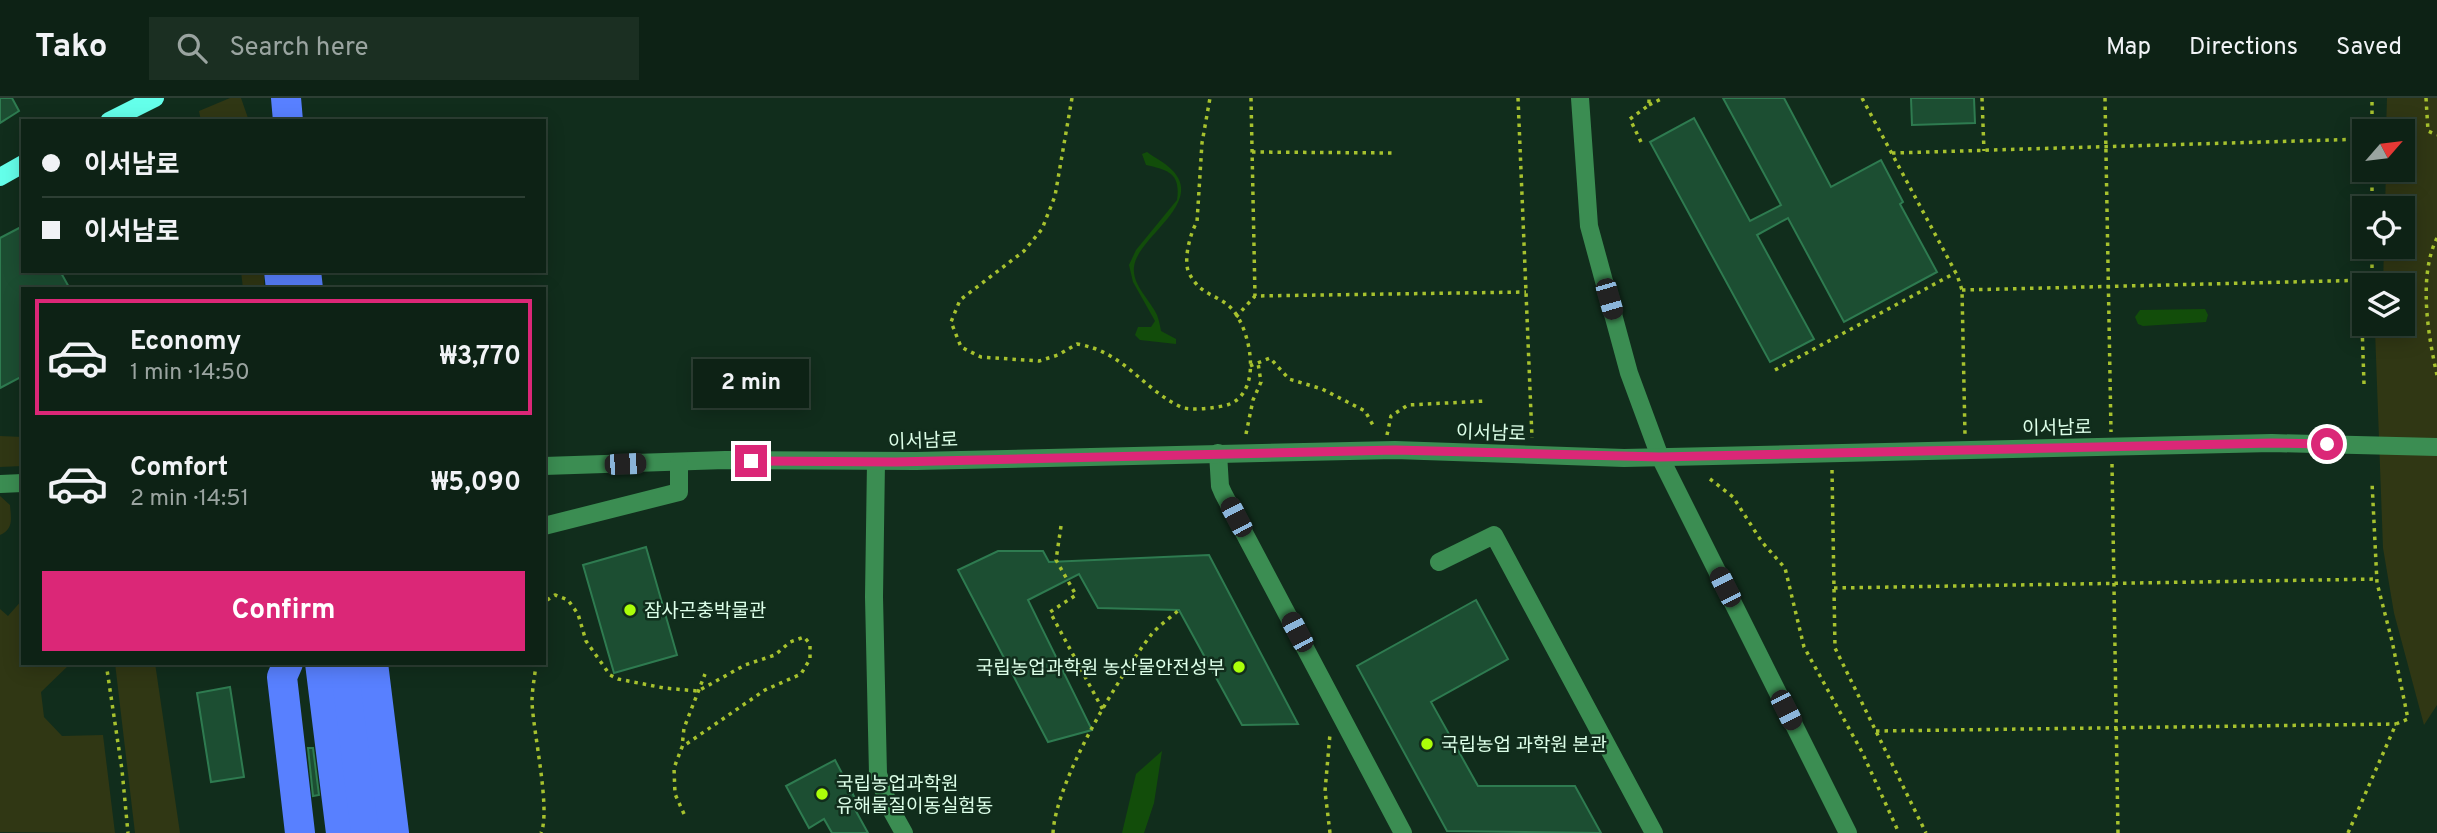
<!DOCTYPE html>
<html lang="en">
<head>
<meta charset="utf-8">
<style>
  :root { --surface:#0d2215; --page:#1b2f22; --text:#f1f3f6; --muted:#9aa4a0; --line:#2d3f34; --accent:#db2777 }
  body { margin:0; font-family:Overpass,"Noto Sans KR",sans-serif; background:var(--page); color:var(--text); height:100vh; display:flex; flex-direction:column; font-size:26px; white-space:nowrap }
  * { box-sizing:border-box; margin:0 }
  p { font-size:23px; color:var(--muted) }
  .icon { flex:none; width:38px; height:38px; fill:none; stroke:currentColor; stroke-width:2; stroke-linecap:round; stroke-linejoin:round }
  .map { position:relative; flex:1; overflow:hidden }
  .panel { position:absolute; left:21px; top:189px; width:525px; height:378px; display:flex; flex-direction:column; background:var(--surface); border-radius:0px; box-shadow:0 4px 18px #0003,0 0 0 2px var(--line) }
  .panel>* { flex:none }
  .hud { position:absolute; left:21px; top:21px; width:525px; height:154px; border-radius:0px; box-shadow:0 4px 18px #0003,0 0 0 2px var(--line); display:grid; align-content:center; height:154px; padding:0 21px; background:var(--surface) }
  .needle { width:46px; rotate:62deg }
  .tools { position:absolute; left:2352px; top:21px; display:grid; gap:14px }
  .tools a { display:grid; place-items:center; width:63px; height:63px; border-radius:0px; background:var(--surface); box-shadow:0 4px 18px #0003,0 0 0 2px var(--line); font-size:35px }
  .end { position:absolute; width:32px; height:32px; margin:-16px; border:9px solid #db2777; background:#fff; box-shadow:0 0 0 4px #fff }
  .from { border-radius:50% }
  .bubble { position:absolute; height:49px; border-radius:0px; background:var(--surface); box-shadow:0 4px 18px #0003,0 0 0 2px var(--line); font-size:23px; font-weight:700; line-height:49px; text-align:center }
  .car { position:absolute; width:21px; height:42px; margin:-21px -10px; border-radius:9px; box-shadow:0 0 5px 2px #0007; background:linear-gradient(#222 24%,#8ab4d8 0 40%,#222 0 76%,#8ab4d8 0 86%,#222 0) }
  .hud b { display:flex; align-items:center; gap:24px; height:66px; font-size:26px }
  .hud b+b { border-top:2px solid var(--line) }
  .hud i { width:18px; height:18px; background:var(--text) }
  ul { padding:12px 0 0; list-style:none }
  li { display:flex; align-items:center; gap:21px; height:116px; margin:0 14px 10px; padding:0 7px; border:4px solid transparent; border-radius:0px }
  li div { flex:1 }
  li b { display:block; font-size:26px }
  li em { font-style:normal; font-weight:700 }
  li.selected { border-color:var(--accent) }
  li>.icon { width:63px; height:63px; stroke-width:1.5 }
  .button { display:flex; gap:14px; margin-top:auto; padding:14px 21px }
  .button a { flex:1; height:80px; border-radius:0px; background:var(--accent); color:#fff; font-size:28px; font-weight:700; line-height:80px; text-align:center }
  header { display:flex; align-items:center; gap:42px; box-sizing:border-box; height:98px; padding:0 35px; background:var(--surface); border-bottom:2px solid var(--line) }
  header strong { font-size:33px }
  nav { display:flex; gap:38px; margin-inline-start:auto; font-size:24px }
  .search { width:490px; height:63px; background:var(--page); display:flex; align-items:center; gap:18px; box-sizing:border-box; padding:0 24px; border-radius:0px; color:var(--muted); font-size:26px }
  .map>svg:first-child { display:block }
  .green { fill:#303714 }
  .water { fill:#124d0a }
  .building { fill:#1c4e32; stroke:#2e7b50; stroke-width:2 }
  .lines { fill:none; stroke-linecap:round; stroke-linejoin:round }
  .path { stroke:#a7c22e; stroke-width:3.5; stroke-dasharray:3.5 5; stroke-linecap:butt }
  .minor { stroke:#3b8d52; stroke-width:18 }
  .major { stroke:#64ffea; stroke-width:18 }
  .highway { stroke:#5880ff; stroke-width:30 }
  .route { stroke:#db2777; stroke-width:9 }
  .poi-dot { fill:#abff09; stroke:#112d1c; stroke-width:2.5 }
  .labels { text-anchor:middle; stroke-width:5; stroke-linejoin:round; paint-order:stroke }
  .street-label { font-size:19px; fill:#ddffe9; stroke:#112d1c }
  .poi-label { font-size:19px; fill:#ddffe9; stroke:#112d1c; text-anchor:start }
</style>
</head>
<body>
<header>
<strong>Tako</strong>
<div class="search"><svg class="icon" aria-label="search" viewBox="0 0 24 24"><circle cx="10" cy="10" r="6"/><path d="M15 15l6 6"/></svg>Search here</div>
<nav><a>Map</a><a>Directions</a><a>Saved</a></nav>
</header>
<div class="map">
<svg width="2437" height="735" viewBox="0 0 2437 735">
  <rect width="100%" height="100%" fill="#112d1c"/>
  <!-- green -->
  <g class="green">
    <path d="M230,0H241L249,23H201L199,13Z"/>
    <path d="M2387,0H2437V607L2424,627L2394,515L2383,450L2375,232L2377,226H2403V187H2383L2384,149H2403V110H2385L2386,72H2403V33H2386Z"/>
    <path d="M241,173H264V191H243Z"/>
    <path d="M0,338L23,339V368L0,369Z"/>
    <path d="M0,398L10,407C11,420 14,431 0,437Z"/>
    <path d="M23,501V565H71L41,594L44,619L62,638L103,637L115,735L0,734V511L8,518Z"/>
    <path d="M115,565H155L180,735H135Z"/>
  </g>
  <!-- water -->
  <g class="water">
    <path d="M1147,54C1155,60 1166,65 1173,73C1204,106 1137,139 1134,169C1132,187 1150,202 1157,217C1159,222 1160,228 1161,233L1176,241V246L1140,242L1135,237L1138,229H1151L1155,223L1133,184L1129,167L1136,152L1177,102C1181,75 1168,72 1146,67L1142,56Z"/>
    <path d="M2205,211L2208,217L2206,224L2143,228L2138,226L2135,219L2140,212Z"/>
    <path d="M1162,653L1154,705L1144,735H1122L1136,676Z"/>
  </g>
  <!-- building -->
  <g class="building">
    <path d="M0,0H12L19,13L0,25Z"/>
    <path d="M1723,0H1784L1831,89L1881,62L1903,104L1900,106L1937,174L1844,224L1788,120L1757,137L1814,241L1770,264L1650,44L1694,20L1750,123L1781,107Z"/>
    <path d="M1911,0H1974L1975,25L1912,27Z"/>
    <path d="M23,128V173H60L70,191H23V278L0,290V140Z"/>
    <path d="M646,449L677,557L614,575L583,467Z"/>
    <path d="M998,453H1043L1049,464L1209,457L1298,626L1242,627L1179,512L1098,510L1079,476L1028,502L1092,632L1048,644L958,472Z"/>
    <path d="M1476,502L1508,561L1431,604L1478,688H1575L1601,735L1447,733L1357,568Z"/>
    <path d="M230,589L244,679L211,684L197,595Z"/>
    <path d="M308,650H313L319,697L313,698Z"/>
    <path d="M835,662L857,704L852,706L868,735H832L824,721L809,730L786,688Z"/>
  </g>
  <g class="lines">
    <!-- path -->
    <g class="path">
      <path d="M1072,0L1055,98L1042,131L1024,153L960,202L951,224L961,249L981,259L1039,263L1058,257L1077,246C1125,254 1141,290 1181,309C1190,313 1213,310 1223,308C1264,300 1252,235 1233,212C1219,196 1201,199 1189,175C1183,163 1190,135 1197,124L1202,45L1210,0"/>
      <path d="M1251,0L1255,198L1526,194"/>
      <path d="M1518,0L1532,340"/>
      <path d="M1862,0L1957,177L1962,192L1965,337"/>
      <path d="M1982,0L1984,53"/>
      <path d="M2105,0L2111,334"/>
      <path d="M2426,0L2428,33L2437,37"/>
      <path d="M1649,7L1663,0"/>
      <path d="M2372,33V0"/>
      <path d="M1641,44L1630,21L1649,7V0"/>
      <path d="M1252,54L1395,55"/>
      <path d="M1892,55L2364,41"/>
      <path d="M2372,110V72"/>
      <path d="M2437,140C2418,178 2428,237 2437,277"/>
      <path d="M2372,187V149"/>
      <path d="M1962,192L2372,182"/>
      <path d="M1236,219L1255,198"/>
      <path d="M1250,268L1270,260L1289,281L1322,291L1365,313L1374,329"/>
      <path d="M1775,272L1955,175"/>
      <path d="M2364,286L2362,227L2364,221"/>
      <path d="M1246,336L1253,302L1261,284L1258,265"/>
      <path d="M1387,337L1391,318L1408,307L1485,303"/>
      <path d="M2112,366L2118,735"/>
      <path d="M1832,372L1835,550L1926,735"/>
      <path d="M1710,381L1733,399L1762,444L1785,470L1804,549L1862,654L1899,735"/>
      <path d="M1061,428L1056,462L1076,497L1050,514L1103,612"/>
      <path d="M1834,490L2377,481"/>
      <path d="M544,510L547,502L555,497L568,502L578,516L586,543L610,577L618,581L664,590L698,593L745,567L775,557L790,544L804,539L810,546V561L801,576L765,592L682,649"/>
      <path d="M106,565L122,672L128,735"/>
      <path d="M536,565C535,578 532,591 532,604C533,633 551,712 541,735"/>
      <path d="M1876,633L2396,626"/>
      <path d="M684,716L675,696L674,670L682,649L684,630L705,576"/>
      <path d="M1053,735C1056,682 1118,580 1151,537C1158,528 1170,520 1179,512"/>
      <path d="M1330,735L1325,693L1330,636"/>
      <path d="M2348,735L2396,626L2408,621L2392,543L2377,485L2372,384"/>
    </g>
    <!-- minor -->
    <g class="minor">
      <path d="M1580,0L1589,128L1629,275L1660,359L1848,735"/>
      <path d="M1218,355L1220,388L1223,395L1403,735"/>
      <path d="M876,364L874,499L878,676L889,708L904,735"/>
      <path d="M544,368L725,362L916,363L1395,352L1624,360L2272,345L2437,349"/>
      <path d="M0,386L23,385"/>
      <path d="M544,428L679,394V365"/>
      <path d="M1439,464L1494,437L1654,735"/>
    </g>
    <!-- major -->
    <g class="major">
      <path d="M109,23L155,0"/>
      <path d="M0,79L23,66"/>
    </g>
    <!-- highway -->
    <g class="highway">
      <path d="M286,0L288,23"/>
      <path d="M279,173L281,191"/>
      <path d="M306,173L308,191"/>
      <path d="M288,565L282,579L300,735"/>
      <path d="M320,565L341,735"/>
      <path d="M345,565L366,735"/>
      <path d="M373,565L394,735"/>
    </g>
  </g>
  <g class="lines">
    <!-- route -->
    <path class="route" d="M751,363L896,364L1395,352L1660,359L2272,345L2327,346"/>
  </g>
  <!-- markers -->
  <g class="poi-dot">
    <circle cx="630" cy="512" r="7"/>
    <circle cx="1239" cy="569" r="7"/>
    <circle cx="1427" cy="646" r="7"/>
    <circle cx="822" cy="696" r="7"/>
  </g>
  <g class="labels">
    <!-- street labels -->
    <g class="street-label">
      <text transform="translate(2057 329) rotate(-1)" y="7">이서남로</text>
      <text transform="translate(1491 334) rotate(2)" y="7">이서남로</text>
      <text transform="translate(923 342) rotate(-2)" y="7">이서남로</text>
    </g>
    <!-- poi labels -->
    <g class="poi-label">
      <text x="644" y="519">잠사곤충박물관</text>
      <text x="1225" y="576" text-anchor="end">국립농업과학원 농산물안전성부</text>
      <text x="1441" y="653">국립농업 과학원 본관</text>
      <text x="836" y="692">국립농업과학원<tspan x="836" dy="22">유해물질이동실험동</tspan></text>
    </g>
  </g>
</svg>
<div class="tools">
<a><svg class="needle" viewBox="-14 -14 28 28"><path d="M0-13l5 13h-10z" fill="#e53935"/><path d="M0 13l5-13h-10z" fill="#9aa4a0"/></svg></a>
<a><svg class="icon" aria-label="locate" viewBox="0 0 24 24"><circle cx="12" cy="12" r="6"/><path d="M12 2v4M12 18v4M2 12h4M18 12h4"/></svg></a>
<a><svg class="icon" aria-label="layers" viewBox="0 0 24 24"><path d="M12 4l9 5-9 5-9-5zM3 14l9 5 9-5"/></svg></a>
</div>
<i class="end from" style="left:2327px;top:346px"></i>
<i class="end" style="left:751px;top:363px"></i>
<div class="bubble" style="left:693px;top:261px;width:116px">2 min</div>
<i class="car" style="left:1609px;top:201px;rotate:164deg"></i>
<i class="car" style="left:625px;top:366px;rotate:88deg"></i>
<i class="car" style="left:1236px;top:419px;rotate:332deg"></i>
<i class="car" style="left:1725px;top:489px;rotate:333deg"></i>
<i class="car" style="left:1297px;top:534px;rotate:332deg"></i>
<i class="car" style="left:1786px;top:612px;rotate:153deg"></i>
<div class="hud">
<b><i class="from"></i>이서남로</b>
<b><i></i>이서남로</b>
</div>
<section class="panel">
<ul>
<li class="selected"><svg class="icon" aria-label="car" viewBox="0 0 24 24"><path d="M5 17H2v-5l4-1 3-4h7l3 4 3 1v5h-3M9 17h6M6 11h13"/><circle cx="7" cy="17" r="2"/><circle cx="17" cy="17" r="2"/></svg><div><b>Economy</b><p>1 min · 14:50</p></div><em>₩3,770</em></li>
<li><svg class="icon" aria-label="car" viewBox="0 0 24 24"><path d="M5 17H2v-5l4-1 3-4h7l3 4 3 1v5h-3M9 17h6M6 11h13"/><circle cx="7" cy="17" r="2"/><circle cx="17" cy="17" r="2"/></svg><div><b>Comfort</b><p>2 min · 14:51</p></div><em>₩5,090</em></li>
</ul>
<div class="button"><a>Confirm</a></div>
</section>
</div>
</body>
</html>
